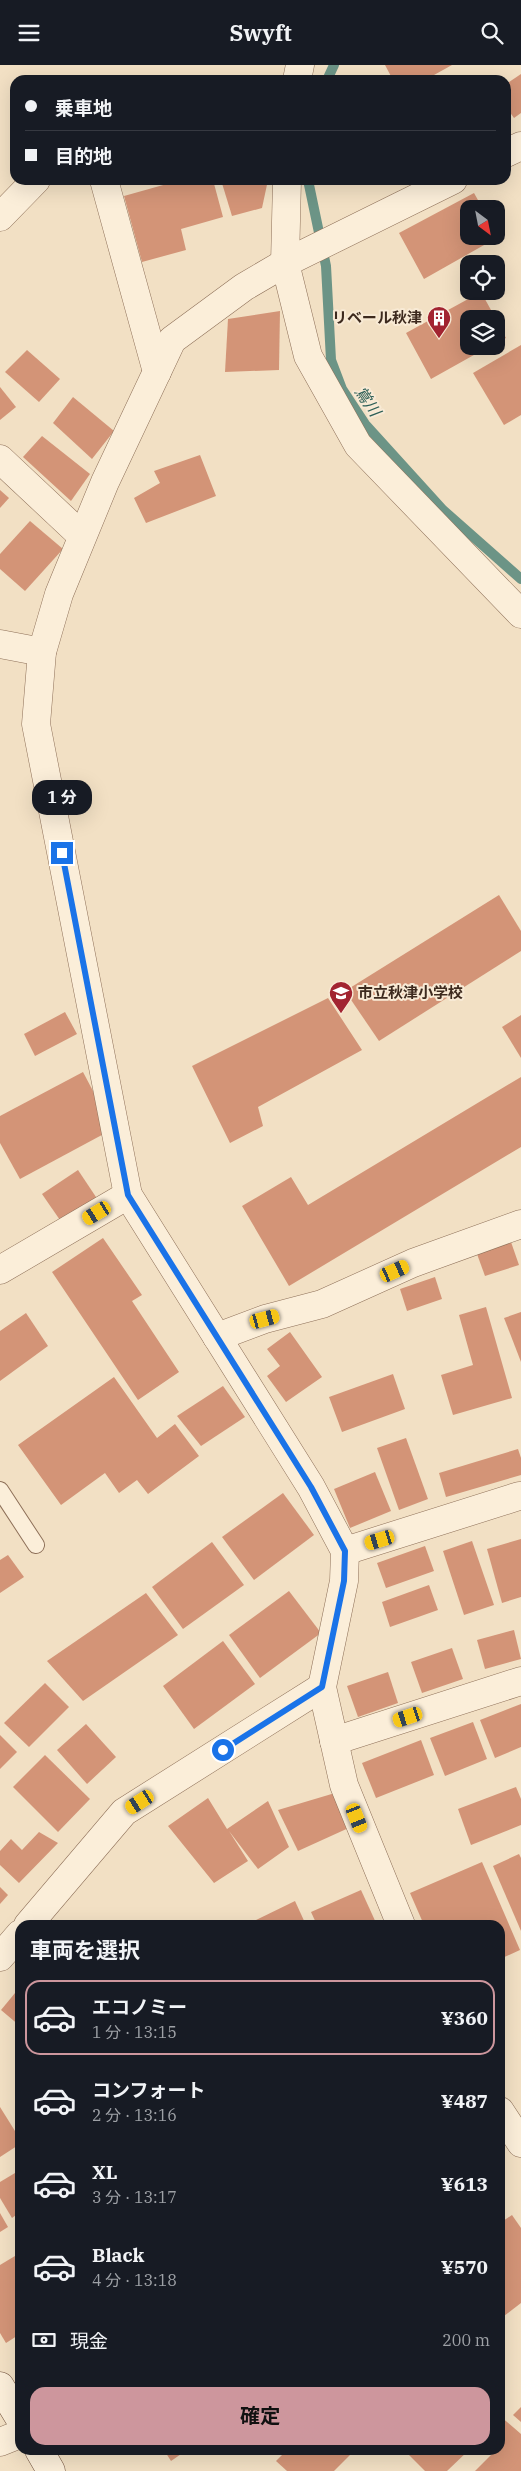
<!DOCTYPE html>
<html lang="ja">
<head>
<meta charset="utf-8">
<style>
  :root { --surface:#171b24; --page:#242831; --text:#f1f3f6; --muted:#9ea1a6; --line:#363941; --accent:#cd969d }
  body { margin:0; font-family:"IBM Plex Serif","Noto Sans JP",serif; background:var(--page); color:var(--text); height:100vh; display:flex; flex-direction:column; font-size:19px; white-space:nowrap }
  * { box-sizing:border-box; margin:0 }
  p { font-size:16px; color:var(--muted) }
  .icon { flex:none; width:28px; height:28px; fill:none; stroke:currentColor; stroke-width:2; stroke-linecap:round; stroke-linejoin:round }
  .map { position:relative; flex:1; overflow:hidden }
  .panel { position:absolute; left:15px; top:1855px; width:490px; height:535px; display:flex; flex-direction:column; background:var(--surface); border-radius:15px; box-shadow:0 5px 20px #0002 }
  .panel>* { flex:none }
  .hud { position:absolute; left:10px; top:10px; width:501px; height:110px; border-radius:15px; box-shadow:0 5px 20px #0002; display:grid; align-content:center; height:110px; padding:0 15px; background:var(--surface) }
  .needle { width:32px; rotate:148deg }
  .controls { position:absolute; left:460px; top:135px; display:grid; gap:10px }
  .controls a { display:grid; place-items:center; width:45px; height:45px; border-radius:10px; background:var(--surface); box-shadow:0 5px 20px #0002; font-size:25px }
  .end { position:absolute; width:22px; height:22px; margin:-11px; border:6px solid #1a73e8; background:#fff; box-shadow:0 0 0 2px #fff }
  .from { border-radius:50% }
  .bubble { position:absolute; height:35px; border-radius:15px; background:var(--surface); box-shadow:0 5px 20px #0002; font-size:16px; font-weight:700; line-height:35px; text-align:center }
  .car { position:absolute; width:15px; height:30px; margin:-15px -8px; border-radius:6px; box-shadow:0 0 4px 1px #0007; background:linear-gradient(#f5c518 24%,#345 0 40%,#f5c518 0 76%,#345 0 86%,#f5c518 0) }
  .hud b { display:flex; align-items:center; gap:18px; height:48px; font-size:19px }
  .hud b+b { border-top:1px solid var(--line) }
  .hud i { width:12px; height:12px; background:var(--text) }
  ul { padding:0; list-style:none }
  li { display:flex; align-items:center; gap:15px; height:75px; margin:0 10px 8px; padding:0 5px; border:2px solid transparent; border-radius:15px }
  li div { flex:1 }
  li b { display:block; font-size:19px }
  li em { font-style:normal; font-weight:700 }
  li.active { border-color:var(--accent) }
  li>.icon { width:45px; height:45px; stroke-width:1.5 }
  h2 { padding:0 15px; font-size:22px; line-height:60px }
  .pay { display:flex; align-items:center; gap:12px; height:55px; padding:0 15px; font-size:19px }
  .pay p { margin-inline-start:auto }
  .cta { display:flex; gap:10px; margin-top:auto; padding:10px 15px }
  .cta a { flex:1; height:58px; border-radius:15px; background:var(--accent); color:#111; font-size:20px; font-weight:700; line-height:58px; text-align:center }
  header { display:flex; justify-content:space-between; align-items:center; height:65px; padding:0 15px; background:var(--surface); font-size:22px; font-weight:700 }
  .map>svg:first-child { display:block }
  .lines { fill:none; stroke-linecap:round; stroke-linejoin:round }
  .stream { stroke:#6c9486; stroke-width:10 }
  .building { fill:#d39477 }
  .lane-casing { stroke:#8e7059; stroke-width:18 }
  .street-casing { stroke:#8e7059; stroke-width:29 }
  .secondary-casing { stroke:#70513c; stroke-width:29 }
  .lane { stroke:#fbeed9; stroke-width:16 }
  .street { stroke:#fbeed9; stroke-width:28 }
  .secondary { stroke:#fbeed9; stroke-width:28 }
  .route { stroke:#1a73e8; stroke-width:6 }
  .labels { text-anchor:middle; stroke-width:4; stroke-linejoin:round; paint-order:stroke }
  .poi-label { font-size:15px; font-weight:bold; fill:#3d2a1e; stroke:#f8ead5; text-anchor:end }
  .water-label { font-size:16px; font-style:italic; fill:#2c5e56; stroke:#f8ead5 }
</style>
</head>
<body>
<header><svg class="icon" aria-label="menu" viewBox="0 0 24 24"><path d="M4 6h16M4 12h16M4 18h16"/></svg>Swyft<svg class="icon" aria-label="search" viewBox="0 0 24 24"><circle cx="10" cy="10" r="6"/><path d="M15 15l6 6"/></svg></header>
<div class="map">
<svg width="521" height="2406" viewBox="0 0 521 2406">
  <rect width="100%" height="100%" fill="#f2e0c4"/>
  <g class="lines">
    <!-- stream -->
    <g class="stream">
      <path d="M327,15L334,0"/>
      <path d="M308,115L326,201L331,295L342,324L365,359L443,445L521,514"/>
    </g>
  </g>
  <!-- building -->
  <g class="building">
    <path d="M385,0H452L425,15H393Z"/>
    <path d="M521,9V48L514,53L506,42V19Z"/>
    <path d="M181,115H213L223,152L181,164L186,185L142,197L124,131Z"/>
    <path d="M221,115H268L262,143L232,151Z"/>
    <path d="M387,115H402L388,120Z"/>
    <path d="M474,128L483,144H469V171H500L424,214L399,168Z"/>
    <path d="M481,227L496,254H469V281H490L431,314L406,268Z"/>
    <path d="M280,246L279,305L225,307L228,254Z"/>
    <path d="M496,255L506,273L496,278Z"/>
    <path d="M521,280V350L504,360L473,308Z"/>
    <path d="M27,285L60,314L39,337L5,307Z"/>
    <path d="M0,322L16,342L0,355Z"/>
    <path d="M73,332L114,366L92,394L53,358Z"/>
    <path d="M42,371L90,409L71,436L23,392Z"/>
    <path d="M200,390L216,431L146,458L134,433L160,418L154,406Z"/>
    <path d="M0,425L9,433L0,443Z"/>
    <path d="M30,456L63,484L25,526L0,504V489Z"/>
    <path d="M499,830L521,866V886L379,976L345,926Z"/>
    <path d="M328,933L362,985L258,1042L263,1061L230,1078L192,1001Z"/>
    <path d="M65,947L77,969L35,991L24,969Z"/>
    <path d="M521,950V993L502,962Z"/>
    <path d="M83,1007L113,1064L20,1114L0,1078V1051Z"/>
    <path d="M521,1012V1082L289,1221L242,1141L291,1112L308,1140Z"/>
    <path d="M78,1105L98,1135L62,1158L42,1129Z"/>
    <path d="M103,1173L142,1230L132,1236L179,1307L138,1335L52,1207Z"/>
    <path d="M511,1177L519,1200L485,1211L477,1189Z"/>
    <path d="M435,1212L442,1234L407,1246L400,1224Z"/>
    <path d="M486,1242L512,1333L453,1350L441,1310L473,1300L459,1250Z"/>
    <path d="M521,1247V1297L504,1253Z"/>
    <path d="M26,1248L48,1281L0,1316V1266Z"/>
    <path d="M290,1267L322,1312L286,1337L267,1311L280,1301L267,1284Z"/>
    <path d="M393,1309L405,1344L342,1367L329,1332Z"/>
    <path d="M114,1312L157,1373L175,1359L199,1391L148,1429L137,1415L119,1428L105,1408L61,1440L18,1380Z"/>
    <path d="M223,1321L245,1352L201,1381L177,1351Z"/>
    <path d="M406,1373L428,1434L399,1445L377,1383Z"/>
    <path d="M518,1384L521,1393V1410L446,1432L439,1408Z"/>
    <path d="M375,1407L391,1446L350,1463L334,1424Z"/>
    <path d="M283,1428L314,1470L254,1515L222,1472Z"/>
    <path d="M521,1474V1532L502,1538L487,1484Z"/>
    <path d="M472,1476L494,1540L464,1550L443,1486Z"/>
    <path d="M212,1477L244,1520L183,1564L152,1522Z"/>
    <path d="M425,1481L434,1506L386,1523L377,1498Z"/>
    <path d="M8,1490L24,1512L0,1528V1495Z"/>
    <path d="M429,1520L438,1545L390,1562L382,1537Z"/>
    <path d="M289,1526L321,1568L260,1613L229,1570Z"/>
    <path d="M146,1528L178,1570L83,1636L47,1596Z"/>
    <path d="M514,1565L521,1594L485,1604L477,1575Z"/>
    <path d="M223,1576L255,1619L194,1664L163,1621Z"/>
    <path d="M452,1583L463,1614L422,1628L411,1597Z"/>
    <path d="M388,1607L398,1638L358,1652L347,1621Z"/>
    <path d="M45,1618L69,1642L29,1682L4,1658Z"/>
    <path d="M521,1639V1682L495,1693L480,1655Z"/>
    <path d="M473,1657L487,1694L445,1711L430,1673Z"/>
    <path d="M86,1659L116,1692L87,1719L57,1685Z"/>
    <path d="M0,1670L17,1687L0,1704Z"/>
    <path d="M421,1675L434,1710L376,1733L362,1698Z"/>
    <path d="M45,1690L90,1734L58,1767L13,1722Z"/>
    <path d="M516,1722L521,1734V1760L471,1780L458,1744Z"/>
    <path d="M335,1728L353,1761L298,1786L278,1745Z"/>
    <path d="M208,1733L227,1764L268,1736L289,1782L258,1804L229,1766L248,1796L214,1818L168,1761Z"/>
    <path d="M39,1767L58,1778L19,1818L0,1800V1786L11,1774L22,1785Z"/>
    <path d="M519,1789L521,1793V1866L493,1801Z"/>
    <path d="M482,1797L520,1885L500,1894V1860H424L410,1828Z"/>
    <path d="M0,1822L8,1830L0,1839Z"/>
    <path d="M361,1825L377,1860H317L311,1847Z"/>
    <path d="M295,1836L306,1860H246Z"/>
    <path d="M20,1922V1961L1,1945Z"/>
    <path d="M0,2042L20,2074V2079L0,2092Z"/>
    <path d="M20,2105V2147L12,2153L0,2133V2117Z"/>
    <path d="M0,2148L8,2162L0,2167Z"/>
    <path d="M512,2150L521,2163V2238L500,2254V2158Z"/>
    <path d="M20,2188V2269L6,2278L0,2268V2200Z"/>
    <path d="M521,2342V2357L513,2350Z"/>
    <path d="M500,2351L521,2369V2406H475L495,2386L494,2385H500Z"/>
    <path d="M164,2385H187L171,2396Z"/>
    <path d="M287,2385H355L334,2406H287L276,2396Z"/>
    <path d="M404,2385H469L447,2406H425Z"/>
  </g>
  <g class="lines">
    <!-- lane casing -->
    <g class="lane-casing">
      <path id="lane" d="M0,1425L36,1480"/>
    </g>
    <!-- street casing -->
    <g class="street-casing">
      <g id="street">
        <path d="M297,15L300,0"/>
        <path d="M506,88L521,81"/>
        <path d="M104,115L157,307"/>
        <path d="M287,115L285,198L308,291L358,380L521,549"/>
        <path d="M0,152L36,115"/>
        <path d="M0,394L82,471"/>
        <path d="M0,579L42,587"/>
        <path d="M0,1205L128,1130"/>
        <path d="M217,1272L265,1254L322,1239L413,1198L521,1159"/>
        <path d="M345,1486L519,1431"/>
        <path d="M334,1676L521,1616"/>
        <path d="M28,1860L124,1747L322,1622"/>
        <path d="M401,1860L344,1720L322,1622L344,1516L345,1486L311,1422L128,1130L36,659L42,587L59,529L105,417L172,275L244,222L285,198L453,115"/>
        <path d="M0,1892L20,1869"/>
        <path d="M500,2046L521,2078"/>
        <path d="M0,2377L20,2369"/>
      </g>
    </g>
    <!-- secondary casing -->
    <g class="secondary-casing">
      <g id="secondary">
        <path d="M0,2321L20,2354"/>
        <path d="M39,2385L51,2406"/>
      </g>
    </g>
    <!-- lane -->
    <use href="#lane" class="lane"/>
    <!-- street -->
    <use href="#street" class="street"/>
    <!-- secondary -->
    <use href="#secondary" class="secondary"/>
  </g>
  <g class="lines">
    <!-- route -->
    <path class="route" d="M62,788L128,1130L311,1422L345,1486L344,1516L322,1622L223,1685"/>
  </g>
  <!-- icons -->
  <defs>
    <g id="building-pin" transform="scale(1.25)"><path d="M0 17L-7.5 6A9.5 9.5 0 1 1 7.5 6Z" fill="#a22431" stroke="#f8ead5"/><path d="M-4-6H4V6H1V3H-1V6H-4ZM-2.5-4.3h1.7v1.8h-1.7ZM.8-4.3h1.7v1.8H.8ZM-2.5-1h1.7V.8h-1.7ZM.8-1h1.7V.8H.8Z" fill="#fff"/></g>
    <g id="school-pin" transform="scale(1.25)"><path d="M0 17L-7.5 6A9.5 9.5 0 1 1 7.5 6Z" fill="#a22431" stroke="#f8ead5"/><path d="M0-5L7-2L0 1L-7-2ZM-4 1L0 2.5L4 1V4Q0 6-4 4Z" fill="#fff"/></g>
  </defs>
  <g fill-rule="evenodd">
    <use href="#building-pin" x="439" y="253"/>
    <use href="#school-pin" x="341" y="928"/>
  </g>
  <g class="labels">
    <!-- poi labels -->
    <g class="poi-label">
      <text x="422" y="258">リベール秋津</text>
      <text x="358" y="933" text-anchor="start">市立秋津小学校</text>
    </g>
    <!-- water labels -->
    <g class="water-label">
      <text transform="translate(368 336) rotate(55)" y="6">鴬川</text>
    </g>
  </g>
</svg>
<div class="controls">
<a><svg class="needle" viewBox="-14 -14 28 28"><path d="M0-13l5 13h-10z" fill="#e53935"/><path d="M0 13l5-13h-10z" fill="#9ea1a6"/></svg></a>
<a><svg class="icon" aria-label="locate" viewBox="0 0 24 24"><circle cx="12" cy="12" r="6"/><path d="M12 2v4M12 18v4M2 12h4M18 12h4"/></svg></a>
<a><svg class="icon" aria-label="layers" viewBox="0 0 24 24"><path d="M12 4l9 5-9 5-9-5zM3 14l9 5 9-5"/></svg></a>
</div>
<i class="end from" style="left:223px;top:1685px"></i>
<i class="end" style="left:62px;top:788px"></i>
<div class="bubble" style="left:32px;top:715px;width:60px">1 分</div>
<i class="car" style="left:97px;top:1148px;rotate:239deg"></i>
<i class="car" style="left:395px;top:1206px;rotate:66deg"></i>
<i class="car" style="left:265px;top:1254px;rotate:75deg"></i>
<i class="car" style="left:380px;top:1475px;rotate:253deg"></i>
<i class="car" style="left:408px;top:1652px;rotate:252deg"></i>
<i class="car" style="left:140px;top:1737px;rotate:237deg"></i>
<i class="car" style="left:357px;top:1753px;rotate:158deg"></i>
<div class="hud">
<b><i class="from"></i>乗車地</b>
<b><i></i>目的地</b>
</div>
<section class="panel">
<h2>車両を選択</h2>
<ul>
<li class="active"><svg class="icon" aria-label="car" viewBox="0 0 24 24"><path d="M5 17H2v-5l4-1 3-4h7l3 4 3 1v5h-3M9 17h6M6 11h13"/><circle cx="7" cy="17" r="2"/><circle cx="17" cy="17" r="2"/></svg><div><b>エコノミー</b><p>1 分 · 13:15</p></div><em>¥360</em></li>
<li><svg class="icon" aria-label="car" viewBox="0 0 24 24"><path d="M5 17H2v-5l4-1 3-4h7l3 4 3 1v5h-3M9 17h6M6 11h13"/><circle cx="7" cy="17" r="2"/><circle cx="17" cy="17" r="2"/></svg><div><b>コンフォート</b><p>2 分 · 13:16</p></div><em>¥487</em></li>
<li><svg class="icon" aria-label="car" viewBox="0 0 24 24"><path d="M5 17H2v-5l4-1 3-4h7l3 4 3 1v5h-3M9 17h6M6 11h13"/><circle cx="7" cy="17" r="2"/><circle cx="17" cy="17" r="2"/></svg><div><b>XL</b><p>3 分 · 13:17</p></div><em>¥613</em></li>
<li><svg class="icon" aria-label="car" viewBox="0 0 24 24"><path d="M5 17H2v-5l4-1 3-4h7l3 4 3 1v5h-3M9 17h6M6 11h13"/><circle cx="7" cy="17" r="2"/><circle cx="17" cy="17" r="2"/></svg><div><b>Black</b><p>4 分 · 13:18</p></div><em>¥570</em></li>
</ul>
<div class="pay"><svg class="icon" aria-label="cash" viewBox="0 0 24 24"><path d="M3 7h18v10H3z"/><circle cx="12" cy="12" r="2"/></svg>現金<p>200 m</p></div>
<div class="cta"><a>確定</a></div>
</section>
</div>
</body>
</html>
